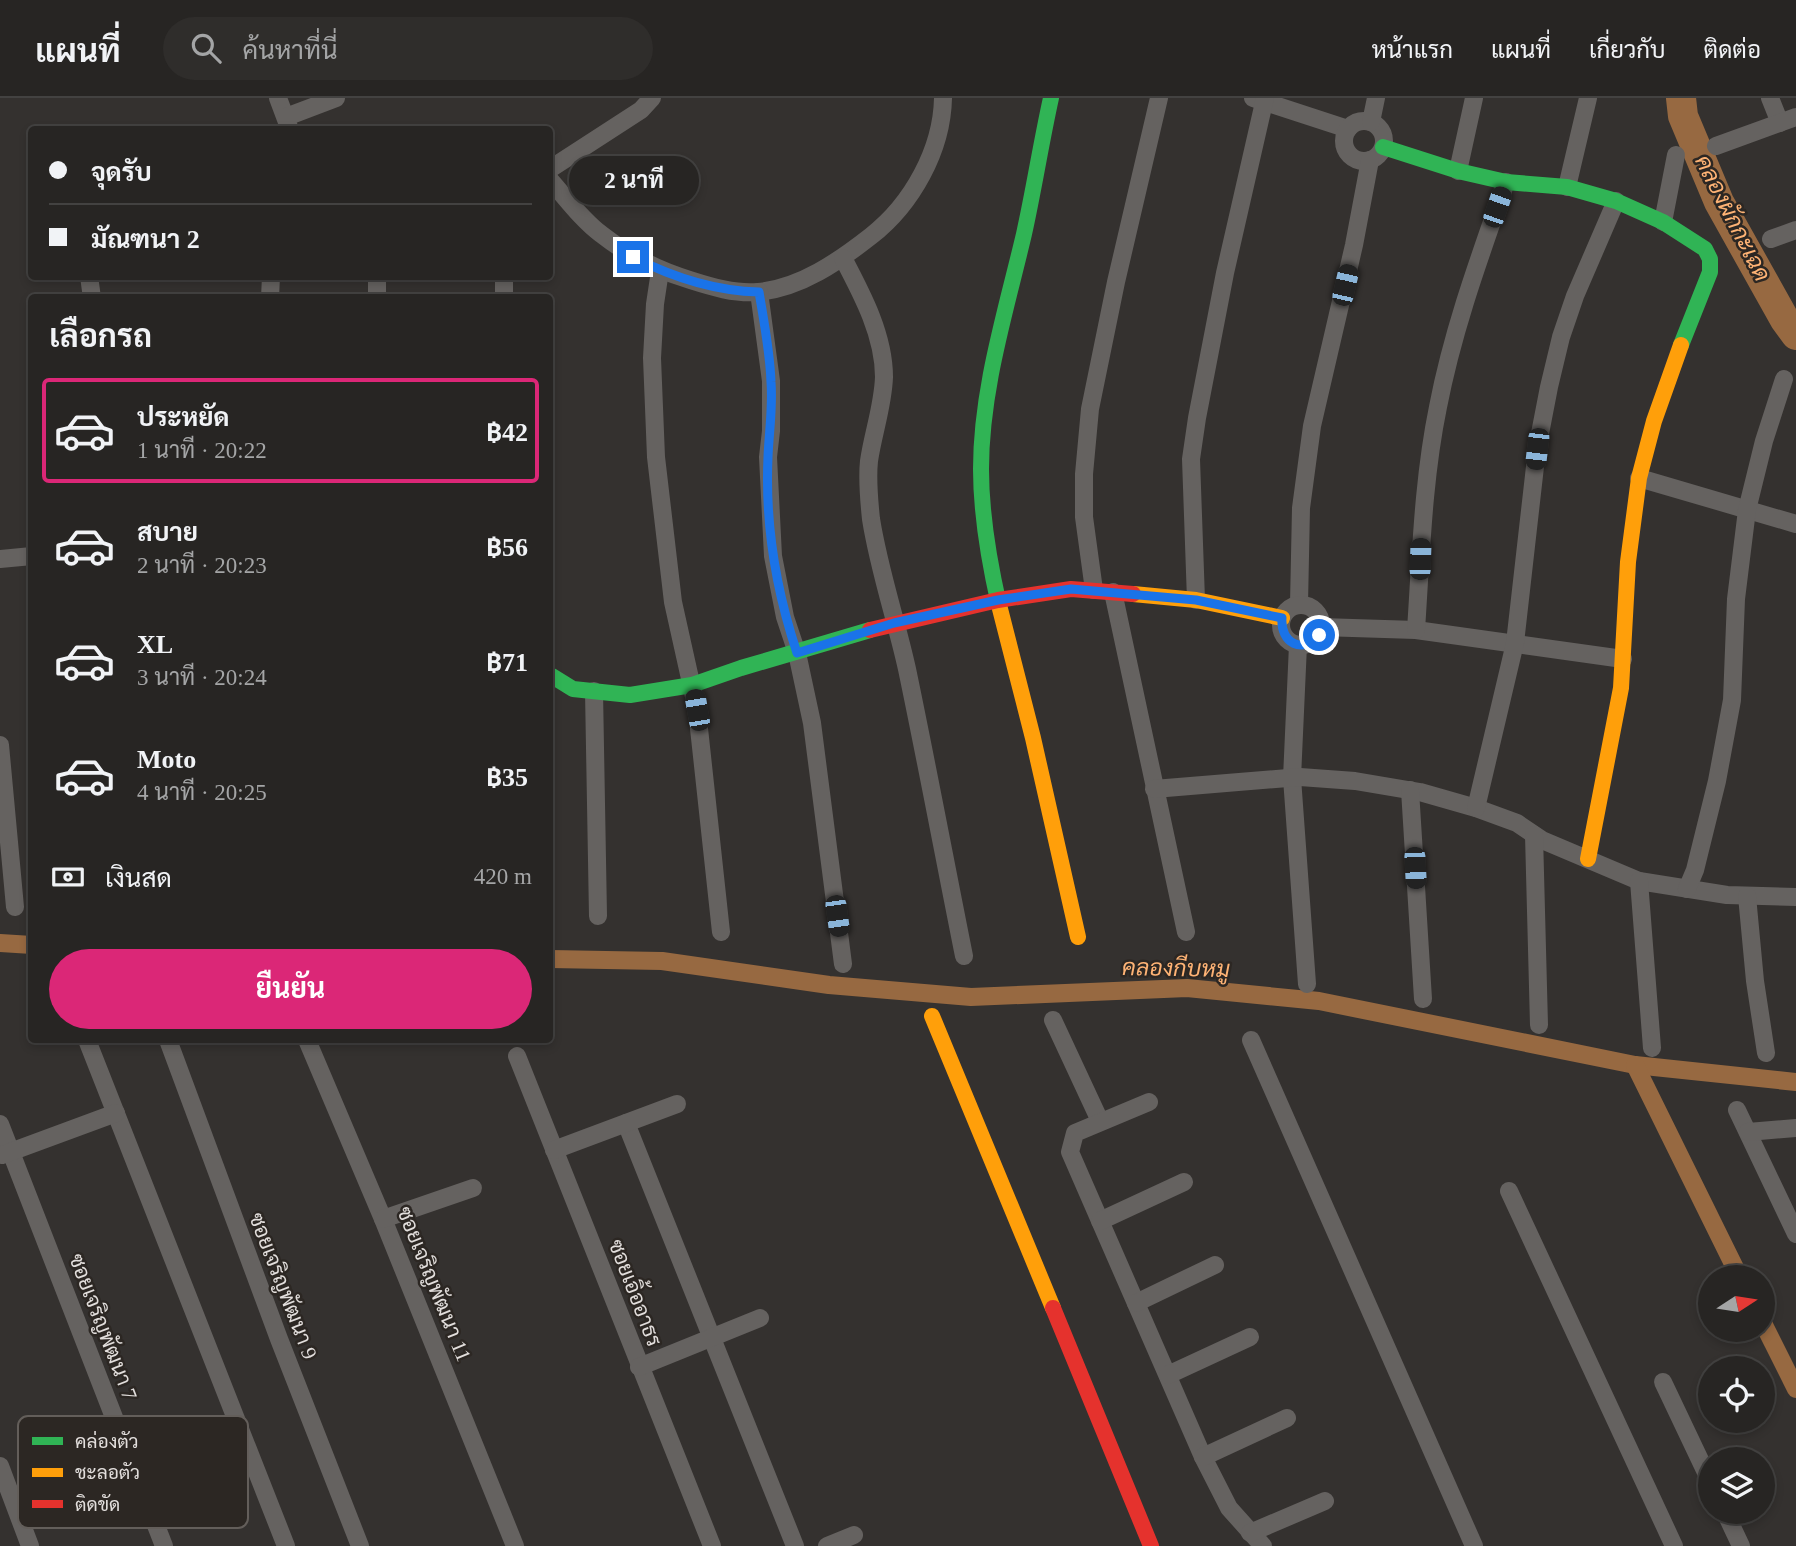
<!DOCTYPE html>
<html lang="th">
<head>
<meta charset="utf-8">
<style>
  :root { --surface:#272523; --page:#2f2d2b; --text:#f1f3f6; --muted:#a4a5a6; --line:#434241; --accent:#db2777 }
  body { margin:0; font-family:"Times New Roman",Sarabun,serif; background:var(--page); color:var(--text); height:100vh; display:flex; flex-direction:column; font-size:26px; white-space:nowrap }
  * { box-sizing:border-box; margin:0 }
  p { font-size:23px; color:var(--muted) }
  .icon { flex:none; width:38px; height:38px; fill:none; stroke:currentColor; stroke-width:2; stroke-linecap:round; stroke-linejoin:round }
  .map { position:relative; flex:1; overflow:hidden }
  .sheet { position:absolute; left:28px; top:196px; width:525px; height:749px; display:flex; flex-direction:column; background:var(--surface); border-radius:7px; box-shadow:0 4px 10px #0003,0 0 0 2px var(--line) }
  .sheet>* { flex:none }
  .hud { position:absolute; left:28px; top:28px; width:525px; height:154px; border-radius:7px; box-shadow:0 4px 10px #0003,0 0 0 2px var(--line); display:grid; align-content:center; height:154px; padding:0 21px; background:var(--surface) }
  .needle { width:46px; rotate:78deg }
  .fabs { position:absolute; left:1698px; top:1167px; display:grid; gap:14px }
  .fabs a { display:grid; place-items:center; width:77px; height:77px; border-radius:50%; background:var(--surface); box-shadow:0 4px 10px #0003,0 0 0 2px var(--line); font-size:35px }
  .end { position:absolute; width:32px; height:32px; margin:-16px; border:9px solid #1a73e8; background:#fff; box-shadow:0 0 0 4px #fff }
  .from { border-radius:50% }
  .bubble { position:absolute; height:49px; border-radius:24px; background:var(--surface); box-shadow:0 4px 10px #0003,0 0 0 2px var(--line); font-size:23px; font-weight:700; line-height:49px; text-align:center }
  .car { position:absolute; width:21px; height:42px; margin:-21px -10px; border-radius:9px; box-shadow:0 0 5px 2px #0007; background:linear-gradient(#222 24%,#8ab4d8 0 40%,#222 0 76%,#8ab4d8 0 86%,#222 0) }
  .hud b { display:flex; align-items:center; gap:24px; height:66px; font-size:26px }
  .hud b+b { border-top:2px solid var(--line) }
  .hud i { width:18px; height:18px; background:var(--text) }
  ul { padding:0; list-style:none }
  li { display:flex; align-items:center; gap:21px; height:105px; margin:0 14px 10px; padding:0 7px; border:4px solid transparent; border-radius:7px }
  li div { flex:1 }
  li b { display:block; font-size:26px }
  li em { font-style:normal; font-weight:700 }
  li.selected { border-color:var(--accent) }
  li>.icon { width:63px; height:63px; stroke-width:1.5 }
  h2 { padding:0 21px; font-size:32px; line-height:84px }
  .pay { display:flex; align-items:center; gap:18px; height:77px; padding:0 21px; font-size:26px }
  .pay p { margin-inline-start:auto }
  .cta { display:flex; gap:14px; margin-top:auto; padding:14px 21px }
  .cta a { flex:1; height:80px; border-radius:42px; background:var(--accent); color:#fff; font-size:28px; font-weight:700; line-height:80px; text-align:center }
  header { display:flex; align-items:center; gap:42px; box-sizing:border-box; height:98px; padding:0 35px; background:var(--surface); border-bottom:2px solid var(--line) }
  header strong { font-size:33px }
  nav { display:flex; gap:38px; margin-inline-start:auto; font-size:24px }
  .search { width:490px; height:63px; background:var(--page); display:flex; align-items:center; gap:18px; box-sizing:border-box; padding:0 24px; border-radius:38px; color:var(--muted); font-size:26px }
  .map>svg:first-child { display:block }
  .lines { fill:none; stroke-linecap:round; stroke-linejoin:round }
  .canal { stroke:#976941; stroke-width:18 }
  .river { stroke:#976941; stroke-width:30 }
  .street { stroke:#656260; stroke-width:18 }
  .fast { stroke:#30b455; stroke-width:16 }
  .slow { stroke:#ff9f0a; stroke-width:16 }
  .jam { stroke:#e5322d; stroke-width:16 }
  .route { stroke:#1a73e8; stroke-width:9 }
  .labels { text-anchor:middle; stroke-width:5; stroke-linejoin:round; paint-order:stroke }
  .street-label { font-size:21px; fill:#e2dedc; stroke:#2c2723 }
  .water-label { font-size:23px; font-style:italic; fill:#feb375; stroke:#2c2723 }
  .key { fill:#2c2723; stroke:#635e5a; stroke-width:2 }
  .key-label { font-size:19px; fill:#e2dedc }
</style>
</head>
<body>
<header>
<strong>แผนที่</strong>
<div class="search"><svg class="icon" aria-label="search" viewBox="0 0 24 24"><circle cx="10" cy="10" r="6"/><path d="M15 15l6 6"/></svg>ค้นหาที่นี่</div>
<nav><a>หน้าแรก</a><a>แผนที่</a><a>เกี่ยวกับ</a><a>ติดต่อ</a></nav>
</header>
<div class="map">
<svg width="1796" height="1448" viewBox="0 0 1796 1448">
  <rect width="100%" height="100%" fill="#34312f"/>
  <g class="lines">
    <!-- canal -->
    <g class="canal">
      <path d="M0,845L32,847"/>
      <path d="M550,861L662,863L829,887L971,899L1187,890L1319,903L1635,967L1796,984"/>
      <path d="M1635,967L1740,1180"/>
      <path d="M1762,1223L1796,1291"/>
    </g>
    <!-- river -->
    <path class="river" d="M1681,0L1683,18L1719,104L1785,222L1796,237"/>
    <!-- street -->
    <g class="street">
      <path d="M278,0L290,32"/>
      <path d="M1253,0L1348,31"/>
      <path d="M1770,0L1780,25"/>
      <path d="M286,19L336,0"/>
      <circle cx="1364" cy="43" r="20"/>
      <path d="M1371,24L1376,0"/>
      <path d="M1716,48L1796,19"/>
      <path d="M550,71L641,12L652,0"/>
      <path d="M1458,73L1474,0"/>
      <path d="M550,82C566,100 582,122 601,136C629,158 657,172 690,182C712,189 735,196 758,194C801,190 839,163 871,138C912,106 942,52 943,0"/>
      <path d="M1567,89L1588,0"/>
      <path d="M1663,124L1676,57"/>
      <path d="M1771,141L1796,132"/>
      <path d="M843,160C862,196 884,237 884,279C883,308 873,335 869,363C867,382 869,402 871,421C879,472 896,521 907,571C927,667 945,763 964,858"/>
      <path d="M660,173L655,206L652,260L656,359L673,504L697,612L721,834"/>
      <path d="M89,178L92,200"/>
      <path d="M377,178V200"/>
      <path d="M504,178V200"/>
      <path d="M759,194L771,283V333L768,359L773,458L785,519L797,555L812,625L843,866"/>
      <path d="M270,200L271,178"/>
      <path d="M1639,380L1796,426"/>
      <path d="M0,461L32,458"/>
      <path d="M1094,492L1084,419V376L1090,311L1116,184L1159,0"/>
      <path d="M1113,494L1186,834"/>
      <path d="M1196,502L1191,361L1197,320L1225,175L1265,0"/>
      <path d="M1299,506L1301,410L1312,328L1354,147L1370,62"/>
      <circle cx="1301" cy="527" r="20"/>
      <path d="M1321,529L1416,532L1623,561"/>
      <path d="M1416,532C1421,457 1423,382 1438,309C1453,231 1480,158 1506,84"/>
      <path d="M1298,547L1292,680L1307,886"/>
      <path d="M594,593L598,818"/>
      <path d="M0,647L15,809"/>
      <path d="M1154,691L1300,679L1355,683L1420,694L1476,710L1517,725L1542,742L1639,783L1727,797L1796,799"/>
      <path d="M1410,692L1423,901"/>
      <path d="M1476,710L1515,545L1537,351L1549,289L1561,239L1575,198L1616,103"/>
      <path d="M1534,737L1539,927"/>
      <path d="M1639,783L1652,950"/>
      <path d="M1687,791L1695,772L1717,683L1732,602L1736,501L1747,412L1764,343L1784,281"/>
      <path d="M1747,798L1755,883L1766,955"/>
      <path d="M1053,922L1100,1023"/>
      <path d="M87,942L286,1448"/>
      <path d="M168,942L279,1241L360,1448"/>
      <path d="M307,942L383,1121L515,1448"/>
      <path d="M1251,942L1474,1448"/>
      <path d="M517,958L712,1448"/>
      <path d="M1149,1004L1075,1035L1070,1054L1203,1359L1229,1410L1263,1448"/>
      <path d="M1737,1012L1796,1136"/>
      <path d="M626,1025L795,1448"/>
      <path d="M0,1026L164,1448"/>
      <path d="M1748,1034L1796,1030"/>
      <path d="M554,1052L677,1006"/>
      <path d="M2,1057L116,1015"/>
      <path d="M1509,1093L1674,1448"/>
      <path d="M383,1121L473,1090"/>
      <path d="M1100,1123L1184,1084"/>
      <path d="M1136,1205L1215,1167"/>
      <path d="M639,1269L760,1220"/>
      <path d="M1168,1277L1250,1239"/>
      <path d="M1663,1284L1710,1383"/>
      <path d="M1203,1359L1287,1320"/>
      <path d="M0,1368L30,1448"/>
      <path d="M1725,1414L1741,1448"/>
      <path d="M1250,1435L1325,1403"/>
      <path d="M827,1448L854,1437"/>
    </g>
    <!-- fast -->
    <g class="fast">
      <path d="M1383,49L1458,73L1506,84L1567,89L1616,103L1663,124L1705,151L1710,161V174L1681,247"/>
      <path d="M999,507C989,463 981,417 981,371C981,291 1006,213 1024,136C1034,91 1041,45 1051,0"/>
      <path d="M552,578L573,591L630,597L692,587L741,570L870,532"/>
    </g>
    <!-- slow -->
    <g class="slow">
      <path d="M1133,496L1196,502L1282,520"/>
      <path d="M999,507L1033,640L1078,839"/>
      <path d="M1588,761L1621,590L1628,464L1639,380L1654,323L1681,247"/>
      <path d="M932,918L1053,1210"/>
    </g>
    <!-- jam -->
    <g class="jam">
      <path d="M870,532L998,502L1071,491L1133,496"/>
      <path d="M1053,1210L1151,1448"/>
    </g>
  </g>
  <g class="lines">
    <!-- route -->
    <path class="route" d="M633,159C672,179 715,193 759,194C764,224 770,254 771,284C773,310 769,334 768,359C765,425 776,492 797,555L894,525L998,502L1071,491L1196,502L1282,520C1280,545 1303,557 1319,537"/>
  </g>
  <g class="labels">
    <!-- street labels -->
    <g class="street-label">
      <text transform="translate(434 1186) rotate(68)" y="7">ซอยเจริญพัฒนา 11</text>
      <text transform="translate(283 1188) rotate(69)" y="7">ซอยเจริญพัฒนา 9</text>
      <text transform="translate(635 1195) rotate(69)" y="7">ซอยเอิ้ออาธร</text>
      <text transform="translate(103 1229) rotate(69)" y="7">ซอยเจริญพัฒนา 7</text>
    </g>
    <!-- water labels -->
    <g class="water-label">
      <text transform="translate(1733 120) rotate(63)" y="8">คลองผักกะเฉด</text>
      <text transform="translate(1176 870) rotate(1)" y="8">คลองกีบหมู</text>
    </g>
  </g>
  <!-- legend -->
  <rect x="18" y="1318" width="230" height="112" rx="10" class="key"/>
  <rect x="32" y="1339" width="31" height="8" fill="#30b455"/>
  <rect x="32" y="1370" width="31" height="9" fill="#ff9f0a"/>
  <rect x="32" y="1402" width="31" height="8" fill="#e5322d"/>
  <g class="key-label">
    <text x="75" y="1350">คล่องตัว</text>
    <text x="75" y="1381">ชะลอตัว</text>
    <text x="75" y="1413">ติดขัด</text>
  </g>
</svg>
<div class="fabs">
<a><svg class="needle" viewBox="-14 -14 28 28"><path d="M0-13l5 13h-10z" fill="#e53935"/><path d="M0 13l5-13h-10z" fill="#a4a5a6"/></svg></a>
<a><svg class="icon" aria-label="locate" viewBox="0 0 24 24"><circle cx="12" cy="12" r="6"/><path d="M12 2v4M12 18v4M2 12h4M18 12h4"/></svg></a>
<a><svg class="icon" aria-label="layers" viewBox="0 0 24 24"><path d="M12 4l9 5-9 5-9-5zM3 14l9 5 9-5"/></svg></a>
</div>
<i class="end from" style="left:1319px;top:537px"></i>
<i class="end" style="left:633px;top:159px"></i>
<div class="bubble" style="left:569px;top:58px;width:130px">2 นาที</div>
<i class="car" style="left:1497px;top:109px;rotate:19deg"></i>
<i class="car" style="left:1345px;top:187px;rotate:13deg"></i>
<i class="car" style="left:1537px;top:351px;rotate:187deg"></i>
<i class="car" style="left:1420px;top:461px;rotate:2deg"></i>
<i class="car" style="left:697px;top:612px;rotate:350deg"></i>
<i class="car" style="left:1415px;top:770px;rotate:177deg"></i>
<i class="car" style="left:837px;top:818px;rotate:172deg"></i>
<div class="hud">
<b><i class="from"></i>จุดรับ</b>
<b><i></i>มัณฑนา 2</b>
</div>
<section class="sheet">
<h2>เลือกรถ</h2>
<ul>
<li class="selected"><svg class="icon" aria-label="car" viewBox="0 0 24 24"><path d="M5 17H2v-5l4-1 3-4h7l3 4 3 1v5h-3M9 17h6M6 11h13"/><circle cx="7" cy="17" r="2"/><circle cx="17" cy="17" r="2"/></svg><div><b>ประหยัด</b><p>1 นาที · 20:22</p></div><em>฿42</em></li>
<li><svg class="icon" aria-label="car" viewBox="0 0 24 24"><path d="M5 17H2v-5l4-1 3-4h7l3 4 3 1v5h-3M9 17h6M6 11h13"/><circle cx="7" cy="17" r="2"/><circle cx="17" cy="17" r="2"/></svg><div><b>สบาย</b><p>2 นาที · 20:23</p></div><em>฿56</em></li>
<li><svg class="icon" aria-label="car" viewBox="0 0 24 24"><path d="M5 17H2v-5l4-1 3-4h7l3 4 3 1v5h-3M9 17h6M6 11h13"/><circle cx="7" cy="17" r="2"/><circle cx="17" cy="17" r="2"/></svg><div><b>XL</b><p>3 นาที · 20:24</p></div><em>฿71</em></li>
<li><svg class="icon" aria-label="car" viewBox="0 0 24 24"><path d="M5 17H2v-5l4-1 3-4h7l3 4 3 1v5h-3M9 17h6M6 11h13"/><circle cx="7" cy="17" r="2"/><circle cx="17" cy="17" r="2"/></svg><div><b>Moto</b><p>4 นาที · 20:25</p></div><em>฿35</em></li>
</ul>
<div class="pay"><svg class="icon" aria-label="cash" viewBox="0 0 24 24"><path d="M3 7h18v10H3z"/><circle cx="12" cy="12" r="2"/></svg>เงินสด<p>420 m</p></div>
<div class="cta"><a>ยืนยัน</a></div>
</section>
</div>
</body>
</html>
